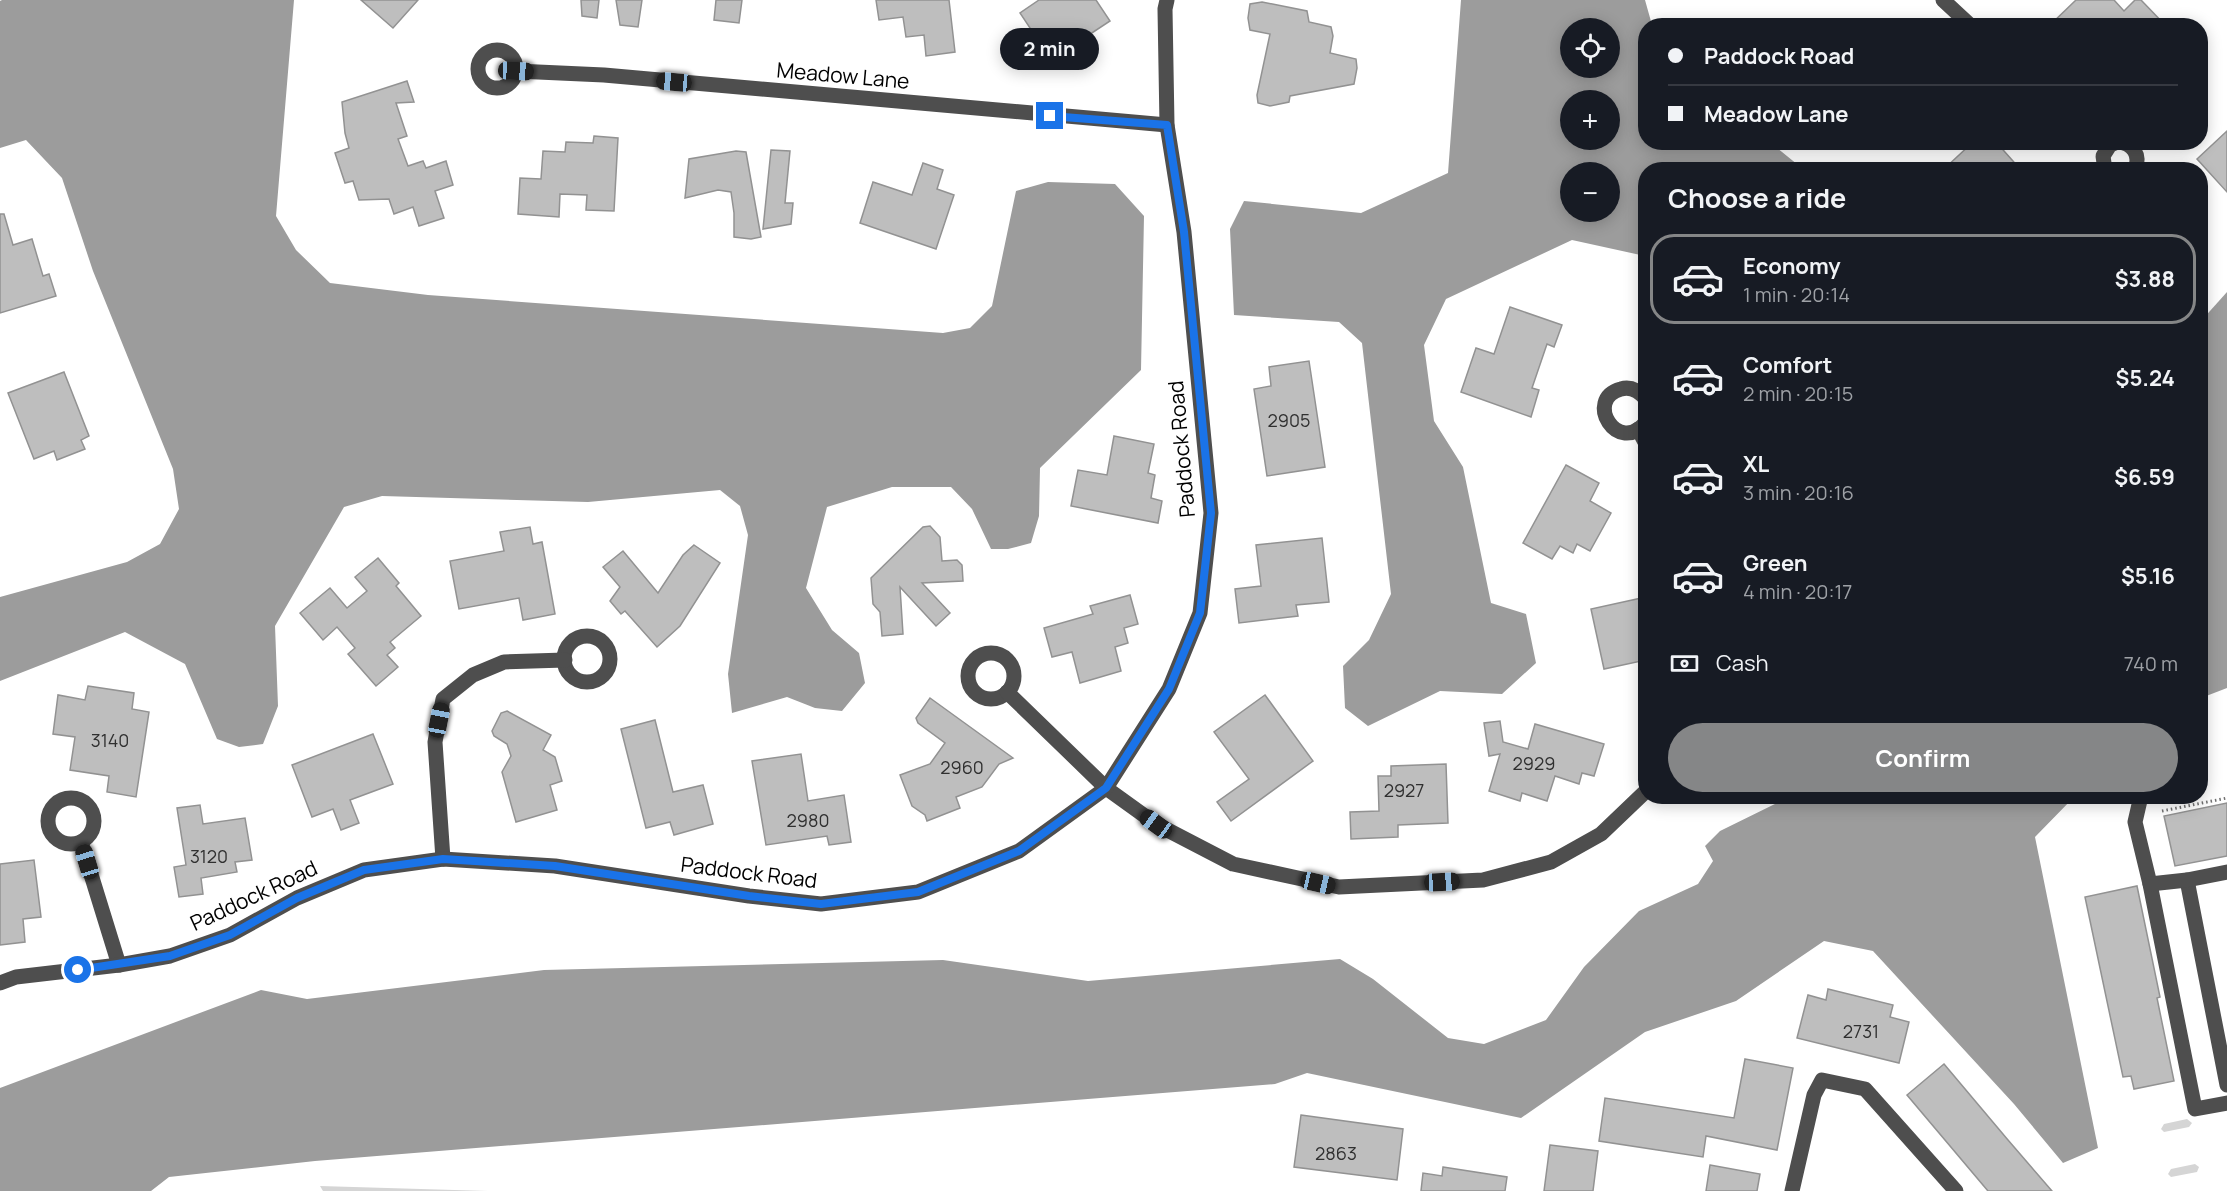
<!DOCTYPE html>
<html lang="en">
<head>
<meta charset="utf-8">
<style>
  :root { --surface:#171b24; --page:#242831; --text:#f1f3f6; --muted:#9ea1a6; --line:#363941; --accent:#858687 }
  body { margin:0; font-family:Manrope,sans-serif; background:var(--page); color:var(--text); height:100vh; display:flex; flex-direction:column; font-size:22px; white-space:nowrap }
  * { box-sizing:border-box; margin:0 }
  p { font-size:20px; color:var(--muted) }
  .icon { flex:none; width:33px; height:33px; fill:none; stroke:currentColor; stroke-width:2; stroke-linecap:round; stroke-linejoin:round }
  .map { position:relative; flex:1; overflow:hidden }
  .drawer { position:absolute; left:1638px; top:162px; width:570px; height:642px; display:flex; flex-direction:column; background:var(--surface); border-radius:24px; box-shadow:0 3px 15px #0003 }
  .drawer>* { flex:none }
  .top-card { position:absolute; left:1638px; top:18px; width:570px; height:132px; border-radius:24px; box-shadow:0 3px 15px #0003; display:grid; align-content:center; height:132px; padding:0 30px; background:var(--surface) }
  .buttons { position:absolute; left:1560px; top:18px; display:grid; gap:12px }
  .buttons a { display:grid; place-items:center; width:60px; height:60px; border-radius:50%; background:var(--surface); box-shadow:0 3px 15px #0003; font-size:30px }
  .end { position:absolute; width:27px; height:27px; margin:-14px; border:8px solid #1a73e8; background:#fff; box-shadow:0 0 0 3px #fff }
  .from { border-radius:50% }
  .bubble { position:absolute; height:42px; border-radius:21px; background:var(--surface); box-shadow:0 3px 15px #0003; font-size:20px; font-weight:700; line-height:42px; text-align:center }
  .car { position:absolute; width:18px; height:36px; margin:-18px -9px; border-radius:8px; box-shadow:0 0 4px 2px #0007; background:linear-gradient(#222 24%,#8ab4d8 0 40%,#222 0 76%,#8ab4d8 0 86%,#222 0) }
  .top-card b { display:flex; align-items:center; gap:21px; height:57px; font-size:22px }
  .top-card b+b { border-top:2px solid var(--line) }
  .top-card i { width:15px; height:15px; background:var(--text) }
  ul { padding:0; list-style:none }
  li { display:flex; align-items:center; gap:18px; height:90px; margin:0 12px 9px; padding:0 18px; border:3px solid transparent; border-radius:24px }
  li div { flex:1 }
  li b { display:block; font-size:22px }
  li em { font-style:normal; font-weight:700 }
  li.current { border-color:var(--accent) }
  li>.icon { width:54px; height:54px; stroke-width:1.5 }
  h2 { padding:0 30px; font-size:27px; line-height:72px }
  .pay { display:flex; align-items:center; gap:15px; height:66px; padding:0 30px; font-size:22px }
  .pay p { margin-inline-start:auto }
  .cta { display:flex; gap:12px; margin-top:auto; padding:12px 30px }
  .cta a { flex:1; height:69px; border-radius:36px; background:var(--accent); color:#fff; font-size:24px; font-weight:700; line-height:69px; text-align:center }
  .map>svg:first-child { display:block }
  .green { fill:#d5d5d5 }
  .water { fill:#9c9c9c; fill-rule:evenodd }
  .building { fill:#bebebe; stroke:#929292; stroke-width:1.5 }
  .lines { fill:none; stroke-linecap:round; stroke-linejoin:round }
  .path { stroke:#707070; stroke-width:3; stroke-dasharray:1.5 3; stroke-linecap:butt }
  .minor { stroke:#4e4e4e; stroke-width:15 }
  .route { stroke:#1a73e8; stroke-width:8 }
  .labels { text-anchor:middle; stroke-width:4.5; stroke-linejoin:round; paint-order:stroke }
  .number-label { font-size:18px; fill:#303030 }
  .street-label { font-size:21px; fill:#000; stroke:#fff }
</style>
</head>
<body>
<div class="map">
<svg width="2227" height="1191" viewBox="0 0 2227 1191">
  <rect width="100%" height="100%" fill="#fff"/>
  <!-- green -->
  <g class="green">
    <path d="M2187,1119L2192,1123L2189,1127L2164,1132L2161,1129L2164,1124Z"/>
    <path d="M2195,1164L2199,1167L2197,1172L2171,1177L2168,1174L2171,1169Z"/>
    <path d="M320,1186L488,1191H323Z"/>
  </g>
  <!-- water -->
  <g class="water">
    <path d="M2,0H294L276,216L296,250L330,283L428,295L943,333L970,328L992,306L1016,191L1048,182L1115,184L1144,216L1141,370L1040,468L1039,516L1031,543L1008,549H991L972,509L951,487H892L827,507L806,588L832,630L859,653L865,683L842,711L815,708L787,697L732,713L728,674L748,535L740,506L720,490L588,502L382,496L344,507L275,626L278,706L263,744L239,747L217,739L185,664L125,632L0,681V597L127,562L160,544L179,509L173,469L93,271L62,178L26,140L0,148V1Z"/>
    <path d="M1461,0H1645L1652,25L1646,26V142L1771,143L1803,169L1646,170L1645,256L1572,240L1446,299L1424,345L1434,421L1463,467L1491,603L1526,614L1536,663L1502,694L1440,691L1368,726L1345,708L1343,666L1369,640L1391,594L1362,343L1339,322L1234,315L1230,229L1244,201L1361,213L1448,173ZM1570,28H1610V68H1570ZM1610,100V140H1570V100ZM1570,172H1610V212H1570Z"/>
    <path d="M2227,292V688L2201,698V321Z"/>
    <path d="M1791,796L2074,797L2035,837L2098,1148L2063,1163L2014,1104L1873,951L1824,941L1736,1001L1645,1032L1521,1118L1307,1073L1275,1084L315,1161L169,1177L151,1191H0V1088L261,990L307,999L544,970L943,960L1088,981L1340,959L1373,979L1448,1038L1484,1044L1546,1020L1584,967L1639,911L1698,884L1713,861L1705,846L1720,831Z"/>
  </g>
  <!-- building -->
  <g class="building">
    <path d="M361,0H418L393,28Z"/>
    <path d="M581,0H599L597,18L582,16Z"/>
    <path d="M616,0H642L638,27L620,25Z"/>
    <path d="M716,0H742L739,23L714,20Z"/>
    <path d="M876,0H949L955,52L926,56L924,35L906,37L903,17L879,20Z"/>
    <path d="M1039,0H1096L1110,21L1063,52L1066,56L1054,64L1020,13Z"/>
    <path d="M2076,0H2114L2124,11L2135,0H2141L2166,26H2049Z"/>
    <path d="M1262,2L1307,11L1309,22L1331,27L1333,36L1330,53L1356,59L1357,68L1354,84L1290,96L1289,102L1270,106L1258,103L1257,95L1270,34L1250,30L1248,18L1250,4Z"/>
    <path d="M407,81L414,102L396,103L407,136L398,139L408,166L423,161L426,168L446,161L453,185L435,191L444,218L419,226L413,207L394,214L389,199L359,200L353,181L345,183L335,153L349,148L345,133L342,102Z"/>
    <path d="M2227,131V192L2197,159Z"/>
    <path d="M594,136L618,138L614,211L586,210L587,195L560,194L559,217L518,214L520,178L541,179L543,151L565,152L566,142L593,143Z"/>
    <path d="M1973,142H1996L2021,170H1943Z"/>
    <path d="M771,150L790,151L785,203H793L791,224L763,229Z"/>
    <path d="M736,151L746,152L761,237L751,239L734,237V213L731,192L718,190L685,198L689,159Z"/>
    <path d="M923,163L943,170L937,189L954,195L936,249L860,223L873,182L912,195Z"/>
    <path d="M0,214H4L13,245L32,239L43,276L49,274L56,296L0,313Z"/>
    <path d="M1510,307L1562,325L1554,347L1547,344L1532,388L1539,390L1531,417L1461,392L1476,348L1494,354Z"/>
    <path d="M1309,361L1325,467L1267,476L1254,389L1271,386L1269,367Z"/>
    <path d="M64,372L89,436L81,440L85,449L57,460L54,451L34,459L8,393Z"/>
    <path d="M1114,436L1154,444L1148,473L1155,475L1151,498L1162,501L1158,523L1071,506L1078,470L1107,475Z"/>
    <path d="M1566,465L1599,483L1590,501L1611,513L1590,551L1577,544L1573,553L1560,546L1552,559L1523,543Z"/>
    <path d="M930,526L940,537L942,561L957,560L962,565L963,581L922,583L950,613L936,626L900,587L903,634L882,636L880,612L873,604L871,578L923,527Z"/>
    <path d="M530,527L533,544L542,542L555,614L523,620L519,598L459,609L450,561L504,551L500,532Z"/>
    <path d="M1322,538L1329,602L1296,605L1298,616L1239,623L1235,589L1261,586L1256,545Z"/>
    <path d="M694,545L720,563L680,626L657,647L625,611L621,614L610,601L620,587L603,567L623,551L658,593L683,555Z"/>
    <path d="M378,558L399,583L396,586L421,616L390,642L395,648L387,655L398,667L376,686L348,654L355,648L337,627L323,640L300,613L330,588L347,608L367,591L355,577Z"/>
    <path d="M1130,595L1138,624L1124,628L1128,643L1115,647L1121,671L1080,683L1072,652L1052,657L1044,628L1093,614L1090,606Z"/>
    <path d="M1646,597V660L1604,669L1591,609Z"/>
    <path d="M88,686L134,693L132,709L149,712L136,797L107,792L109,776L70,770L75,737L53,734L58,695L85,700Z"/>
    <path d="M1265,695L1313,761L1231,821L1217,802L1249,779L1214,732Z"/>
    <path d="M930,698L1013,758L999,764L982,787L956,797L960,808L927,821L925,815L912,806L900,775L930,764L945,743L918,723L916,718Z"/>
    <path d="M507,711L551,735L543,750L555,757L562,781L550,785L557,810L516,822L502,772L511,756L507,744L494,736L492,731L501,713Z"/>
    <path d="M655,720L673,792L703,785L713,824L674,835L670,822L646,828L621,729Z"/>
    <path d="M1500,721L1503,742L1528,749L1535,724L1604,744L1594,776L1582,773L1579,784L1555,776L1547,801L1522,793L1520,801L1489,791L1500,754L1489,756L1484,723Z"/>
    <path d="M373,734L393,784L350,800L359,823L341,830L333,809L312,817L292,765Z"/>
    <path d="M801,754L808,801L844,795L851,842L829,845L827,836L766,845L752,761Z"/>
    <path d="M1446,764L1448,823L1398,825V837L1351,839L1350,812L1379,811L1378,776H1391V766Z"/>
    <path d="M2227,803V856L2175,866L2164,816Z"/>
    <path d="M200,805L203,824L245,818L252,860L235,862L237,872L201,878L203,894L179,897L174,867L186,865L177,808Z"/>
    <path d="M34,860L41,917L23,919L25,942L0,945V864Z"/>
    <path d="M2137,886L2160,997L2157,998L2174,1081L2134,1089L2131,1076L2123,1077L2085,897Z"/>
    <path d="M1828,989L1893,1005L1890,1017L1909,1022L1899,1063L1797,1038L1808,995L1826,1000Z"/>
    <path d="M1745,1059L1793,1068L1777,1150L1706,1136L1703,1157L1599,1141L1605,1098L1734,1118Z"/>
    <path d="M1944,1064L2008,1140L2052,1191H1988L1907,1095Z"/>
    <path d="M1301,1115L1403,1129L1397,1180L1294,1167Z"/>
    <path d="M1550,1145L1598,1151L1593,1191H1544Z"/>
    <path d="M1710,1165L1760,1174L1757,1191H1706Z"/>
    <path d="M1443,1167L1507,1177L1505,1191H1421L1423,1173L1442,1176Z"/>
  </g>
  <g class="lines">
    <!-- path -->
    <path class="path" d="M2162,811L2227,798"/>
    <!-- minor -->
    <g class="minor">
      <path d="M1943,0L1971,26"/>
      <circle cx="497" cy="69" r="19"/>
      <path d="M516,71L604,75L1167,125"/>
      <path d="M2118,142C2133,143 2141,155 2135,170"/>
      <path d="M2105,170L2103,156L2110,145L2117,142"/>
      <path d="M1646,399C1639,391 1631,386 1621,389C1583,399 1618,457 1646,422"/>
      <path d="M1638,429L1646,444"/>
      <circle cx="587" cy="659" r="23"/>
      <circle cx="991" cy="676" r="23"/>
      <path d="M1007,692L1106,788L1156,824L1233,864L1339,887L1483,880L1551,862L1601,834L1646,791"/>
      <path d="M2141,796L2135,822L2150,884L2195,1109L2227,1103"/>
      <circle cx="71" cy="821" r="23"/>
      <path d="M81,842L119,965"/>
      <path d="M443,859L435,742L443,699L473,675L504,662L565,660"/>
      <path d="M2187,880L2227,1085"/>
      <path d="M2150,884L2187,880L2227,872"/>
      <path d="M0,983L16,977L119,965L170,956L230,935L297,898L364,870L443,859L555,866L749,896L821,904L918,892L1019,851L1106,788L1169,689L1200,613L1211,513L1184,232L1167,125L1165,9L1167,0"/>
      <path d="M1792,1191L1814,1095L1822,1080L1865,1089L1956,1191"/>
    </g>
  </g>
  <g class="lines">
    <!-- route -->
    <path class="route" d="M78,970L170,956L230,935L297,898L364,870L443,859L555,866L749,896L821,904L918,892L1019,851L1106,788L1169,689L1200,613L1211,513L1184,232L1167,125L1050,116"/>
  </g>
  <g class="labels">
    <!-- number labels -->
    <g class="number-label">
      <text x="1289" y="427">2905</text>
      <text x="110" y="747">3140</text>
      <text x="1534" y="770">2929</text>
      <text x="962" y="774">2960</text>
      <text x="1404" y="797">2927</text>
      <text x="808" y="827">2980</text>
      <text x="209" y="863">3120</text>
      <text x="1861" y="1038">2731</text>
      <text x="1336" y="1160">2863</text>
    </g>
    <!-- street labels -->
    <g class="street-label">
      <text transform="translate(843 76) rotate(5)" y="7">Meadow Lane</text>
      <text transform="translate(1182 449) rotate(-95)" y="7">Paddock Road</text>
      <text transform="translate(749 873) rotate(7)" y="7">Paddock Road</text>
      <text transform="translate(254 896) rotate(-25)" y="7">Paddock Road</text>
    </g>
  </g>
</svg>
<div class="buttons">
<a><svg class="icon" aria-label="locate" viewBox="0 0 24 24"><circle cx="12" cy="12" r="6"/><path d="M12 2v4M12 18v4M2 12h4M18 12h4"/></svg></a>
<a>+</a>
<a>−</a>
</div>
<i class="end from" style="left:78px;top:970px"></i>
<i class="end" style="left:1050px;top:116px"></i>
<div class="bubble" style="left:1000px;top:28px;width:99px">2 min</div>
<i class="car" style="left:516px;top:71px;rotate:93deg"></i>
<i class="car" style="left:674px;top:82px;rotate:275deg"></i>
<i class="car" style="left:439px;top:720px;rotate:11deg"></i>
<i class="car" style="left:1156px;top:824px;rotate:306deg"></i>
<i class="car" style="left:87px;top:862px;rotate:343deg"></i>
<i class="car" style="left:1442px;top:882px;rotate:87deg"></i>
<i class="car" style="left:1318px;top:883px;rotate:103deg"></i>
<div class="top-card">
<b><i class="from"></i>Paddock Road</b>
<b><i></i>Meadow Lane</b>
</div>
<section class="drawer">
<h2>Choose a ride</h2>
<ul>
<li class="current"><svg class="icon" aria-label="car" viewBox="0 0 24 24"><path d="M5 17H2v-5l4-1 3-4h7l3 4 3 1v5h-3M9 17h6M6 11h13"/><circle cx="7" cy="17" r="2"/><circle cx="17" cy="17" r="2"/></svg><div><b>Economy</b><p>1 min · 20:14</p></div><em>$3.88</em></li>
<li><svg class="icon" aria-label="car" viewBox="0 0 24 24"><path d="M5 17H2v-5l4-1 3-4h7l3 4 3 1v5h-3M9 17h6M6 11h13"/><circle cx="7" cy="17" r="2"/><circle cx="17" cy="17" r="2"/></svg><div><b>Comfort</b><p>2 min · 20:15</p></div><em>$5.24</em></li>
<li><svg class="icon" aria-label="car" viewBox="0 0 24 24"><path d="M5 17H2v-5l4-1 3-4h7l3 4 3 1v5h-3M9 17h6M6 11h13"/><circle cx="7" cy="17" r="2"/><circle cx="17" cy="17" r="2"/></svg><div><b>XL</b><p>3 min · 20:16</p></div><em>$6.59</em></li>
<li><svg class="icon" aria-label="car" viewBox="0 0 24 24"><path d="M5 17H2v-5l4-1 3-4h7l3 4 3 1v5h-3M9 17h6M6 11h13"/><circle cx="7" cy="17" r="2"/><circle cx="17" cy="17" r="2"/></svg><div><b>Green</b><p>4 min · 20:17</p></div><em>$5.16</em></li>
</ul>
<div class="pay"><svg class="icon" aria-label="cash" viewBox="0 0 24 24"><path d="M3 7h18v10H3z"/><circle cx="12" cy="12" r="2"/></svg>Cash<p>740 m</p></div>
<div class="cta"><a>Confirm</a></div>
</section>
</div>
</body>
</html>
